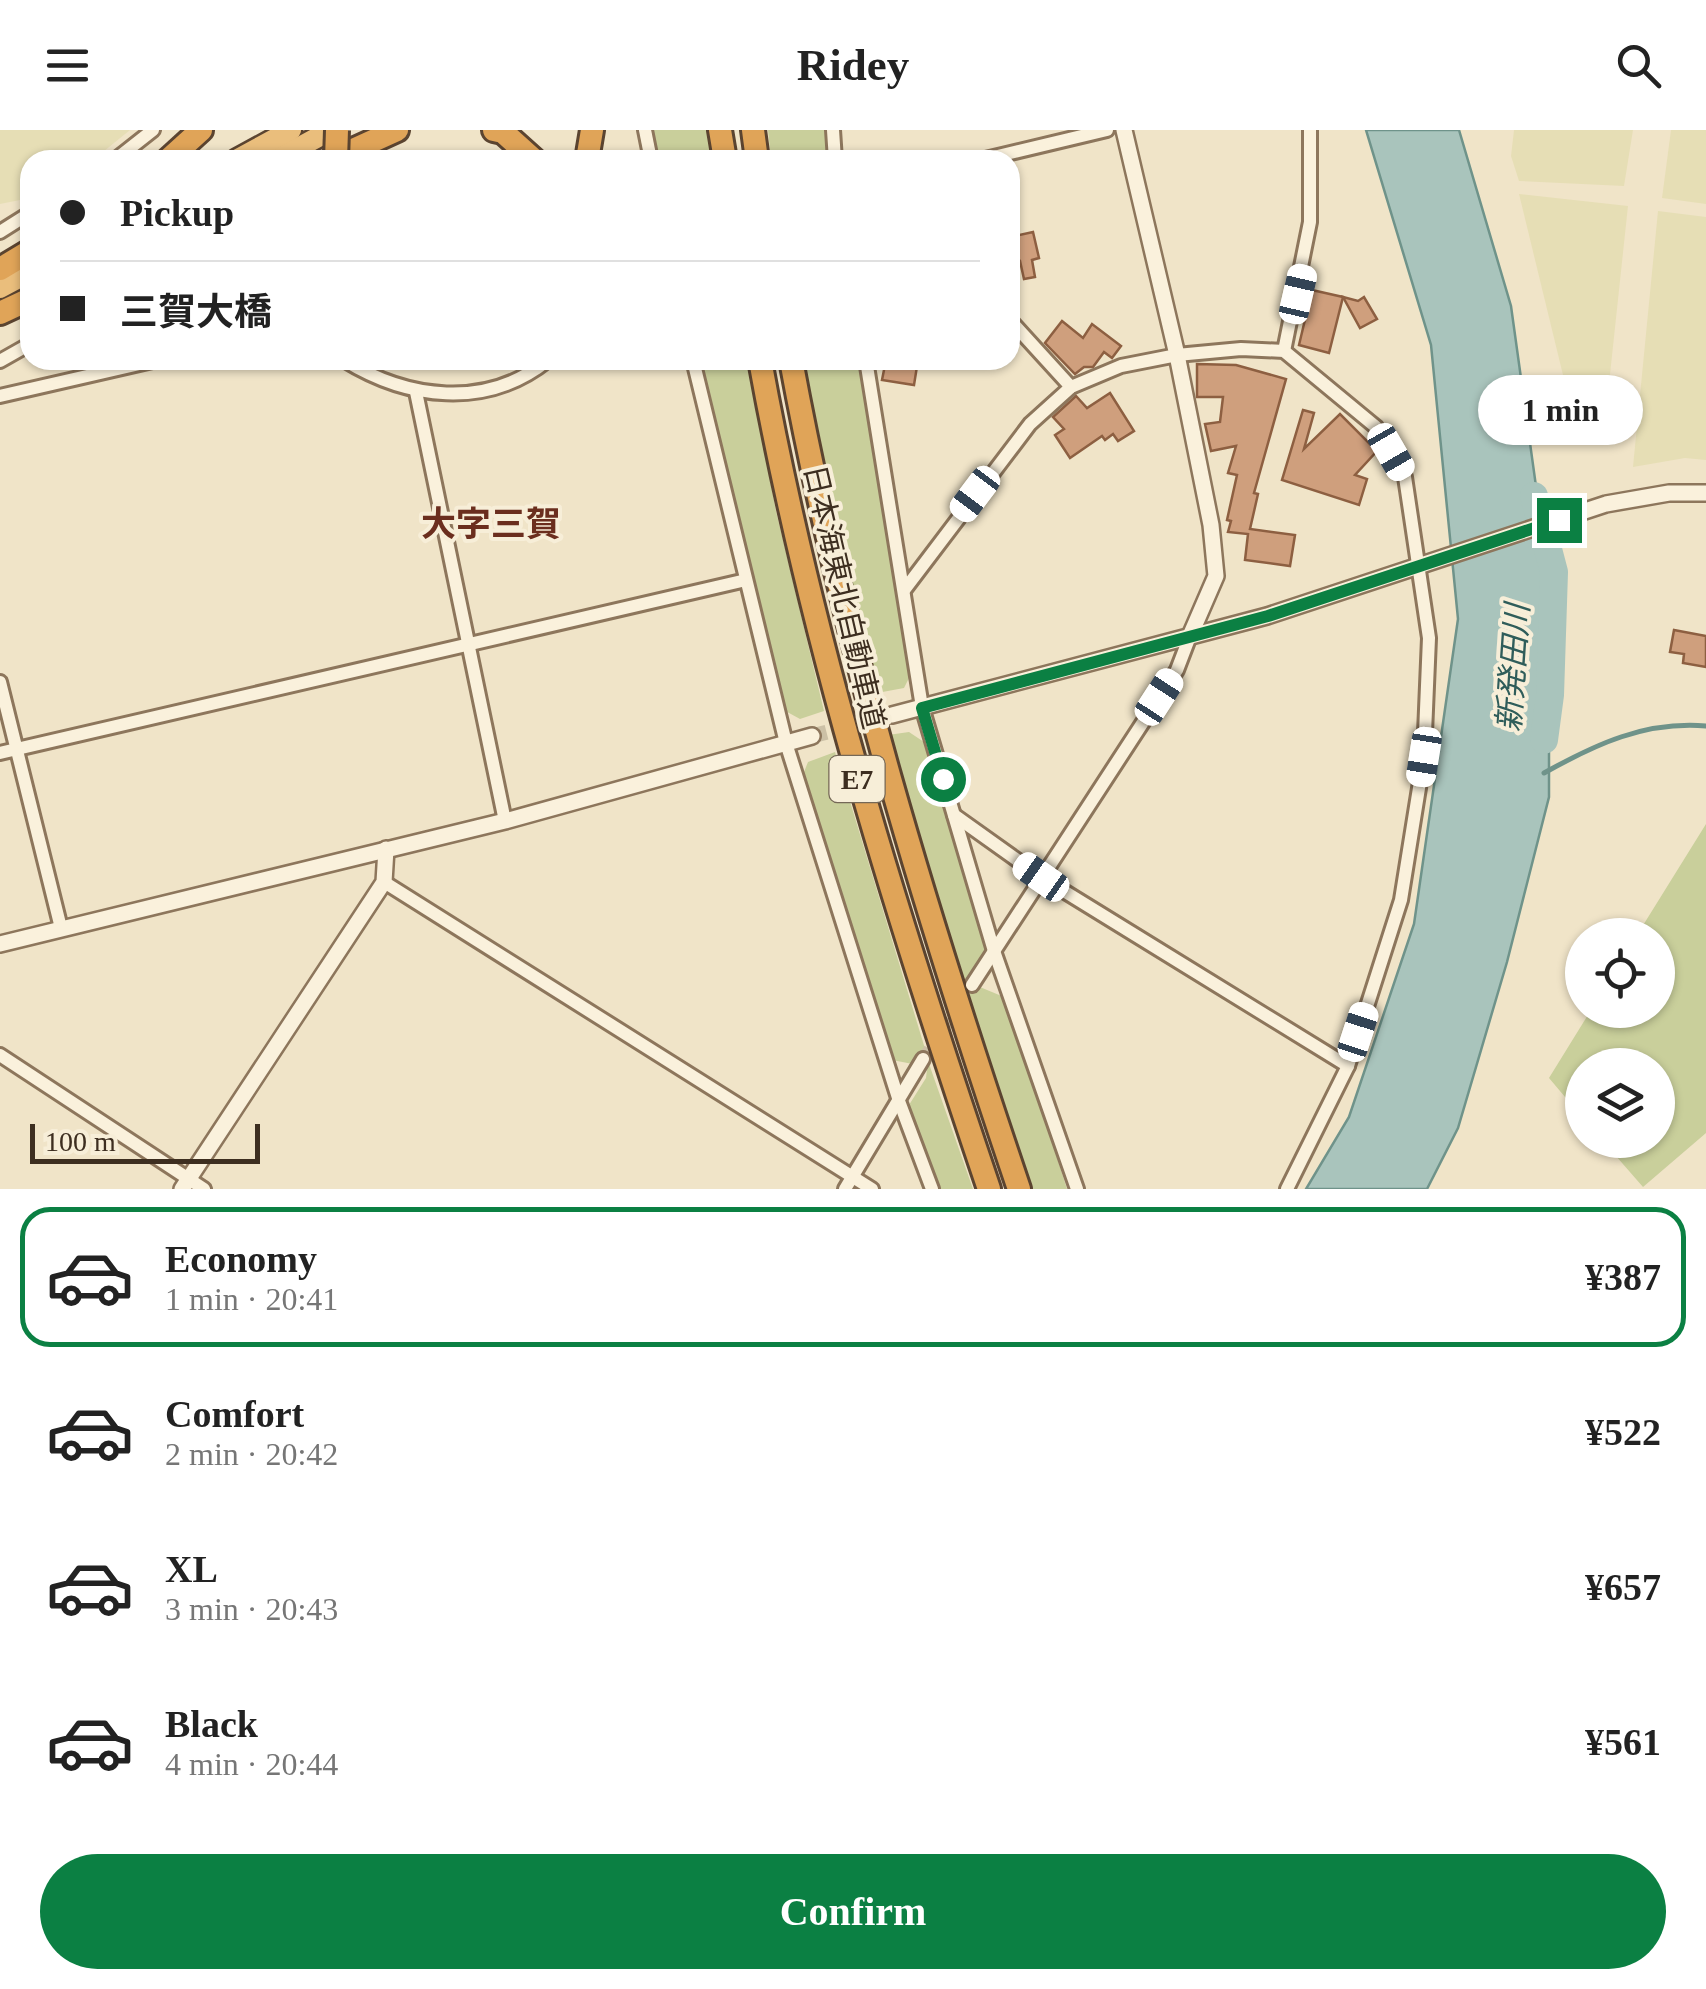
<!DOCTYPE html>
<html lang="en">
<head>
<meta charset="utf-8">
<style>
  :root { --surface:#fff; --page:#f2f2f2; --text:#222; --muted:#767676; --line:#e0e0e0; --accent:#0b8043 }
  body { margin:0; font-family:"Times New Roman","Noto Sans JP",serif; background:var(--page); color:var(--text); height:100vh; display:flex; flex-direction:column; font-size:38px; white-space:nowrap }
  * { box-sizing:border-box; margin:0 }
  p { font-size:32px; color:var(--muted) }
  .icon { flex:none; width:55px; height:55px; fill:none; stroke:currentColor; stroke-width:2; stroke-linecap:round; stroke-linejoin:round }
  .map { position:relative; height:1059px; overflow:hidden }
  .details { display:flex; flex-direction:column; background:var(--surface); flex:1 }
  .details>* { flex:none }
  .top-card { position:absolute; left:20px; top:20px; width:1000px; height:220px; border-radius:30px; box-shadow:0 2px 8px #0004; display:grid; align-content:center; height:220px; padding:0 40px; background:var(--surface) }
  .controls { position:absolute; left:1565px; top:788px; display:grid; gap:20px }
  .controls a { display:grid; place-items:center; width:110px; height:110px; border-radius:50%; background:var(--surface); box-shadow:0 2px 8px #0004; font-size:50px }
  .scale { position:absolute; left:30px; bottom:25px; width:230px; box-sizing:border-box; padding-left:10px; border:5px solid #3d2e20; border-top:0; font-size:28px; line-height:35px; white-space:nowrap; color:#3d2e20; -webkit-text-stroke:8px #f7eed8; paint-order:stroke }
  .end { position:absolute; width:45px; height:45px; margin:-22px; border:12px solid #0b8043; background:#fff; box-shadow:0 0 0 5px #fff }
  .from { border-radius:50% }
  .bubble { position:absolute; height:70px; border-radius:35px; background:var(--surface); box-shadow:0 2px 8px #0004; font-size:32px; font-weight:800; line-height:70px; text-align:center }
  .car { position:absolute; width:30px; height:60px; margin:-30px -15px; border-radius:12px; box-shadow:0 0 8px 2px #0007; background:linear-gradient(#fff 24%,#345 0 40%,#fff 0 76%,#345 0 86%,#fff 0) }
  .top-card b { display:flex; align-items:center; gap:35px; height:95px; font-size:38px }
  .top-card b+b { border-top:2px solid var(--line) }
  .top-card i { width:25px; height:25px; background:var(--text) }
  ul { padding:18px 0 0; list-style:none }
  li { display:flex; align-items:center; gap:30px; height:140px; margin:0 20px 15px; padding:0 20px; border:5px solid transparent; border-radius:30px }
  li div { flex:1 }
  li b { display:block; font-size:38px }
  li em { font-style:normal; font-weight:800 }
  li.current { border-color:var(--accent) }
  li>.icon { width:90px; height:90px; stroke-width:1.5 }
  .button { display:flex; gap:20px; margin-top:auto; padding:20px 40px }
  .button a { flex:1; height:115px; border-radius:60px; background:var(--accent); color:#fff; font-size:40px; font-weight:800; line-height:115px; text-align:center }
  header { display:flex; justify-content:space-between; align-items:center; height:130px; padding:0 40px; background:var(--surface); font-size:45px; font-weight:800 }
  .map>svg:first-child { display:block }
  .farmland { fill:#e6deb5 }
  .green { fill:#c9cf9b }
  .water { fill:#a9c4bc; stroke:#6f938a; stroke-width:2.5 }
  .lines { fill:none; stroke-linecap:round; stroke-linejoin:round }
  .stream { stroke:#6f938a; stroke-width:5 }
  .river { stroke:#a9c4bc; stroke-width:28 }
  .building { fill:#cf9f7d; stroke:#8d5f41; stroke-width:2.5 }
  .minor-tunnel { stroke:#ccc0a6; stroke-width:12; stroke-dasharray:12 6; stroke-linecap:butt }
  .tertiary-tunnel { stroke:#ccc0a6; stroke-width:15; stroke-dasharray:15 8; stroke-linecap:butt }
  .minor-casing { stroke:#8d765c; stroke-width:18 }
  .tertiary-casing { stroke:#8d765c; stroke-width:20 }
  .trunk-casing { stroke:#5b4430; stroke-width:25 }
  .motorway-casing { stroke:#5b4430; stroke-width:28 }
  .minor { stroke:#faf1dc; stroke-width:12 }
  .tertiary { stroke:#faf1dc; stroke-width:15 }
  .trunk { stroke:#eabe7c; stroke-width:20 }
  .motorway { stroke:#e0a458; stroke-width:22 }
  .motorway-bridge-casing { stroke:#5b4430; stroke-width:28; stroke-linecap:butt }
  .motorway-bridge { stroke:#e0a458; stroke-width:22 }
  .route { stroke:#0b8043; stroke-width:12 }
  .labels { text-anchor:middle; stroke-width:8; stroke-linejoin:round; paint-order:stroke }
  .shield { fill:#f7eed8; stroke:#756857; stroke-width:2.5 }
  .shield-label { font-size:28px; font-weight:bold; fill:#3d2e20 }
  .street-label { font-size:30px; fill:#3d2e20; stroke:#f7eed8 }
  .water-label { font-size:32px; font-style:italic; fill:#2f5d5a; stroke:#f7eed8 }
  .quarter-label { font-size:35px; font-weight:bold; fill:#6b2e1e; stroke:#f7eed8 }
</style>
</head>
<body>
<header><svg class="icon" aria-label="menu" viewBox="0 0 24 24"><path d="M4 6h16M4 12h16M4 18h16"/></svg>Ridey<svg class="icon" aria-label="search" viewBox="0 0 24 24"><circle cx="10" cy="10" r="6"/><path d="M15 15l6 6"/></svg></header>
<div class="map">
<svg width="1706" height="1059" viewBox="0 0 1706 1059">
  <rect width="100%" height="100%" fill="#f0e4c8"/>
  <!-- farmland -->
  <g class="farmland">
    <path d="M0,0H130L93,30H30V68L0,74Z"/>
    <path d="M1514,0H1633L1624,56L1519,51L1511,26Z"/>
    <path d="M1671,0H1706V74L1662,68Z"/>
    <path d="M1519,64L1628,76L1606,282L1571,278Z"/>
    <path d="M1658,81L1706,87V330L1685,328L1633,337Z"/>
  </g>
  <!-- green -->
  <g class="green">
    <path d="M649,0H709L713,30H654Z"/>
    <path d="M768,0H829L832,30H771Z"/>
    <path d="M696,230H747L776,381L824,581L800,589L780,578Z"/>
    <path d="M802,230H859L910,508V546L904,558L877,563L819,323Z"/>
    <path d="M909,602L927,614L986,823L970,844L973,850L965,862L888,605Z"/>
    <path d="M835,622L926,922L918,935L892,930L807,662L804,642L808,632Z"/>
    <path d="M1706,694V1003L1643,1057L1602,1010H1658V935H1582V987L1549,948L1591,880H1658V805H1637Z"/>
    <path d="M975,855L1004,867L1008,874L1067,1059H1032L970,879L968,866Z"/>
    <path d="M928,931L973,1059H938L909,975L926,948Z"/>
  </g>
  <!-- water -->
  <path class="water" d="M1366,0H1459L1511,176L1549,450V667L1507,832L1458,998L1427,1059H1306L1349,987L1414,794L1458,489L1431,215Z"/>
  <g class="lines">
    <!-- stream -->
    <path class="stream" d="M1544,643C1596,614 1645,591 1706,596"/>
    <!-- river -->
    <path class="river" d="M1534,366L1554,442L1550,565L1544,610"/>
  </g>
  <!-- building -->
  <g class="building">
    <path d="M1033,102L1039,128L1032,130L1035,147L1024,149L1020,131L1010,133V118L1017,116L1015,106Z"/>
    <path d="M1312,160L1343,167L1329,223L1299,215Z"/>
    <path d="M1343,167L1358,171L1364,167L1377,189L1360,198Z"/>
    <path d="M1062,191L1083,208L1092,194L1121,216L1112,228L1104,222L1093,237H1084L1075,244L1045,213Z"/>
    <path d="M886,230H918L914,255L882,250Z"/>
    <path d="M1197,234L1236,235L1286,249L1254,363L1258,364L1250,399L1295,405L1290,436L1245,430L1248,404L1228,402L1231,391L1227,390L1237,345L1228,343L1236,316L1211,321L1205,294L1220,292L1223,267H1197Z"/>
    <path d="M1110,263L1134,301L1118,311L1113,304L1105,310L1102,306L1070,328L1055,305L1064,299L1053,287L1076,266L1087,278Z"/>
    <path d="M1303,280L1314,283L1304,319L1340,284L1377,321L1355,345L1367,349L1359,375L1282,350Z"/>
    <path d="M1674,500L1706,506V537L1683,533L1684,524L1670,522Z"/>
  </g>
  <g class="lines">
    <!-- minor-tunnel -->
    <path class="minor-tunnel" d="M923,929L959,874"/>
    <!-- tertiary-tunnel -->
    <path class="tertiary-tunnel" d="M812,606L879,589"/>
    <!-- minor casing -->
    <g class="minor-casing">
      <g id="minor">
        <path d="M645,0L651,30"/>
        <path d="M833,0L835,30"/>
        <path d="M115,30L153,0"/>
        <path d="M981,30L1107,0"/>
        <path d="M0,102L30,83"/>
        <path d="M1010,190L1071,257"/>
        <path d="M1284,221L1310,92V0"/>
        <path d="M344,230C407,269 486,280 548,230"/>
        <path d="M693,230L786,613L899,971L932,1059"/>
        <path d="M866,230L922,577L994,821L1077,1059"/>
        <path d="M0,231L30,214"/>
        <path d="M416,262L505,691"/>
        <path d="M0,266L157,230"/>
        <path d="M905,459L1030,294L1071,257L1121,236L1177,225L1241,219L1284,221L1376,297L1405,347L1429,508L1424,627L1401,770L1348,936L1287,1059"/>
        <path d="M0,552L61,798"/>
        <path d="M0,623L746,450"/>
        <path d="M954,685L1041,747L1348,936"/>
        <path d="M384,752L872,1059"/>
        <path d="M972,855L1177,540L1190,506"/>
        <path d="M0,925L204,1059"/>
        <path d="M845,1059L923,929"/>
      </g>
    </g>
    <!-- tertiary casing -->
    <g class="tertiary-casing">
      <g id="tertiary">
        <path d="M1124,0L1177,225L1211,395L1216,446L1190,506"/>
        <path d="M892,585L1267,486L1606,374L1669,363H1706"/>
        <path d="M0,814L505,691L812,606"/>
        <path d="M182,1059L384,752L386,719"/>
      </g>
    </g>
    <!-- trunk casing -->
    <g class="trunk-casing">
      <g id="trunk">
        <path d="M236,30L291,0"/>
        <path d="M276,30L331,0"/>
        <path d="M0,158L30,142"/>
      </g>
    </g>
    <!-- motorway casing -->
    <g class="motorway-casing">
      <g id="motorway">
        <path d="M494,0L503,2L534,30"/>
        <path d="M720,0L725,30"/>
        <path d="M753,0L757,30"/>
        <path d="M168,30L201,0"/>
        <path d="M331,30L397,0"/>
        <path d="M587,30L592,0"/>
        <path d="M0,139L30,121"/>
        <path d="M0,183L30,169"/>
        <path d="M760,230C811,513 897,787 989,1059"/>
        <path d="M791,230C843,513 927,787 1019,1059"/>
      </g>
    </g>
    <!-- minor -->
    <use href="#minor" class="minor"/>
    <!-- tertiary -->
    <use href="#tertiary" class="tertiary"/>
    <!-- trunk -->
    <use href="#trunk" class="trunk"/>
    <!-- motorway -->
    <use href="#motorway" class="motorway"/>
    <!-- motorway-bridge casing -->
    <g class="motorway-bridge-casing">
      <path id="motorway-bridge" d="M336,30L337,0"/>
    </g>
    <!-- motorway-bridge -->
    <use href="#motorway-bridge" class="motorway-bridge"/>
  </g>
  <g class="lines">
    <!-- route -->
    <path class="route" d="M943,649L922,578L1268,486L1559,390"/>
  </g>
  <g class="labels">
    <!-- shield labels -->
    <rect class="shield" x="829.5" y="626" width="55" height="46" rx="8"/>
    <g class="shield-label">
      <text x="857" y="659">E7</text>
    </g>
    <!-- street labels -->
    <g class="street-label">
      <text transform="translate(844 467) rotate(77)" y="10">日本海東北自動車道</text>
    </g>
    <!-- water labels -->
    <g class="water-label">
      <text transform="translate(1513 538) rotate(-86)" y="11">新発田川</text>
    </g>
    <!-- quarter labels -->
    <g class="quarter-label">
      <text x="491" y="406">大字三賀</text>
    </g>
  </g>
</svg>
<div class="controls">
<a><svg class="icon" aria-label="locate" viewBox="0 0 24 24"><circle cx="12" cy="12" r="6"/><path d="M12 2v4M12 18v4M2 12h4M18 12h4"/></svg></a>
<a><svg class="icon" aria-label="layers" viewBox="0 0 24 24"><path d="M12 4l9 5-9 5-9-5zM3 14l9 5 9-5"/></svg></a>
</div>
<div class="scale">100 m</div>
<i class="end from" style="left:943px;top:649px"></i>
<i class="end" style="left:1559px;top:390px"></i>
<div class="bubble" style="left:1478px;top:245px;width:165px">1 min</div>
<i class="car" style="left:1298px;top:164px;rotate:13deg"></i>
<i class="car" style="left:1391px;top:322px;rotate:150deg"></i>
<i class="car" style="left:975px;top:364px;rotate:217deg"></i>
<i class="car" style="left:1159px;top:567px;rotate:33deg"></i>
<i class="car" style="left:1424px;top:627px;rotate:189deg"></i>
<i class="car" style="left:1041px;top:747px;rotate:305deg"></i>
<i class="car" style="left:1358px;top:902px;rotate:18deg"></i>
<div class="top-card">
<b><i class="from"></i>Pickup</b>
<b><i></i>三賀大橋</b>
</div>
</div>
<section class="details">
<ul>
<li class="current"><svg class="icon" aria-label="car" viewBox="0 0 24 24"><path d="M5 17H2v-5l4-1 3-4h7l3 4 3 1v5h-3M9 17h6M6 11h13"/><circle cx="7" cy="17" r="2"/><circle cx="17" cy="17" r="2"/></svg><div><b>Economy</b><p>1 min · 20:41</p></div><em>¥387</em></li>
<li><svg class="icon" aria-label="car" viewBox="0 0 24 24"><path d="M5 17H2v-5l4-1 3-4h7l3 4 3 1v5h-3M9 17h6M6 11h13"/><circle cx="7" cy="17" r="2"/><circle cx="17" cy="17" r="2"/></svg><div><b>Comfort</b><p>2 min · 20:42</p></div><em>¥522</em></li>
<li><svg class="icon" aria-label="car" viewBox="0 0 24 24"><path d="M5 17H2v-5l4-1 3-4h7l3 4 3 1v5h-3M9 17h6M6 11h13"/><circle cx="7" cy="17" r="2"/><circle cx="17" cy="17" r="2"/></svg><div><b>XL</b><p>3 min · 20:43</p></div><em>¥657</em></li>
<li><svg class="icon" aria-label="car" viewBox="0 0 24 24"><path d="M5 17H2v-5l4-1 3-4h7l3 4 3 1v5h-3M9 17h6M6 11h13"/><circle cx="7" cy="17" r="2"/><circle cx="17" cy="17" r="2"/></svg><div><b>Black</b><p>4 min · 20:44</p></div><em>¥561</em></li>
</ul>
<div class="button"><a>Confirm</a></div>
</section>
</body>
</html>
